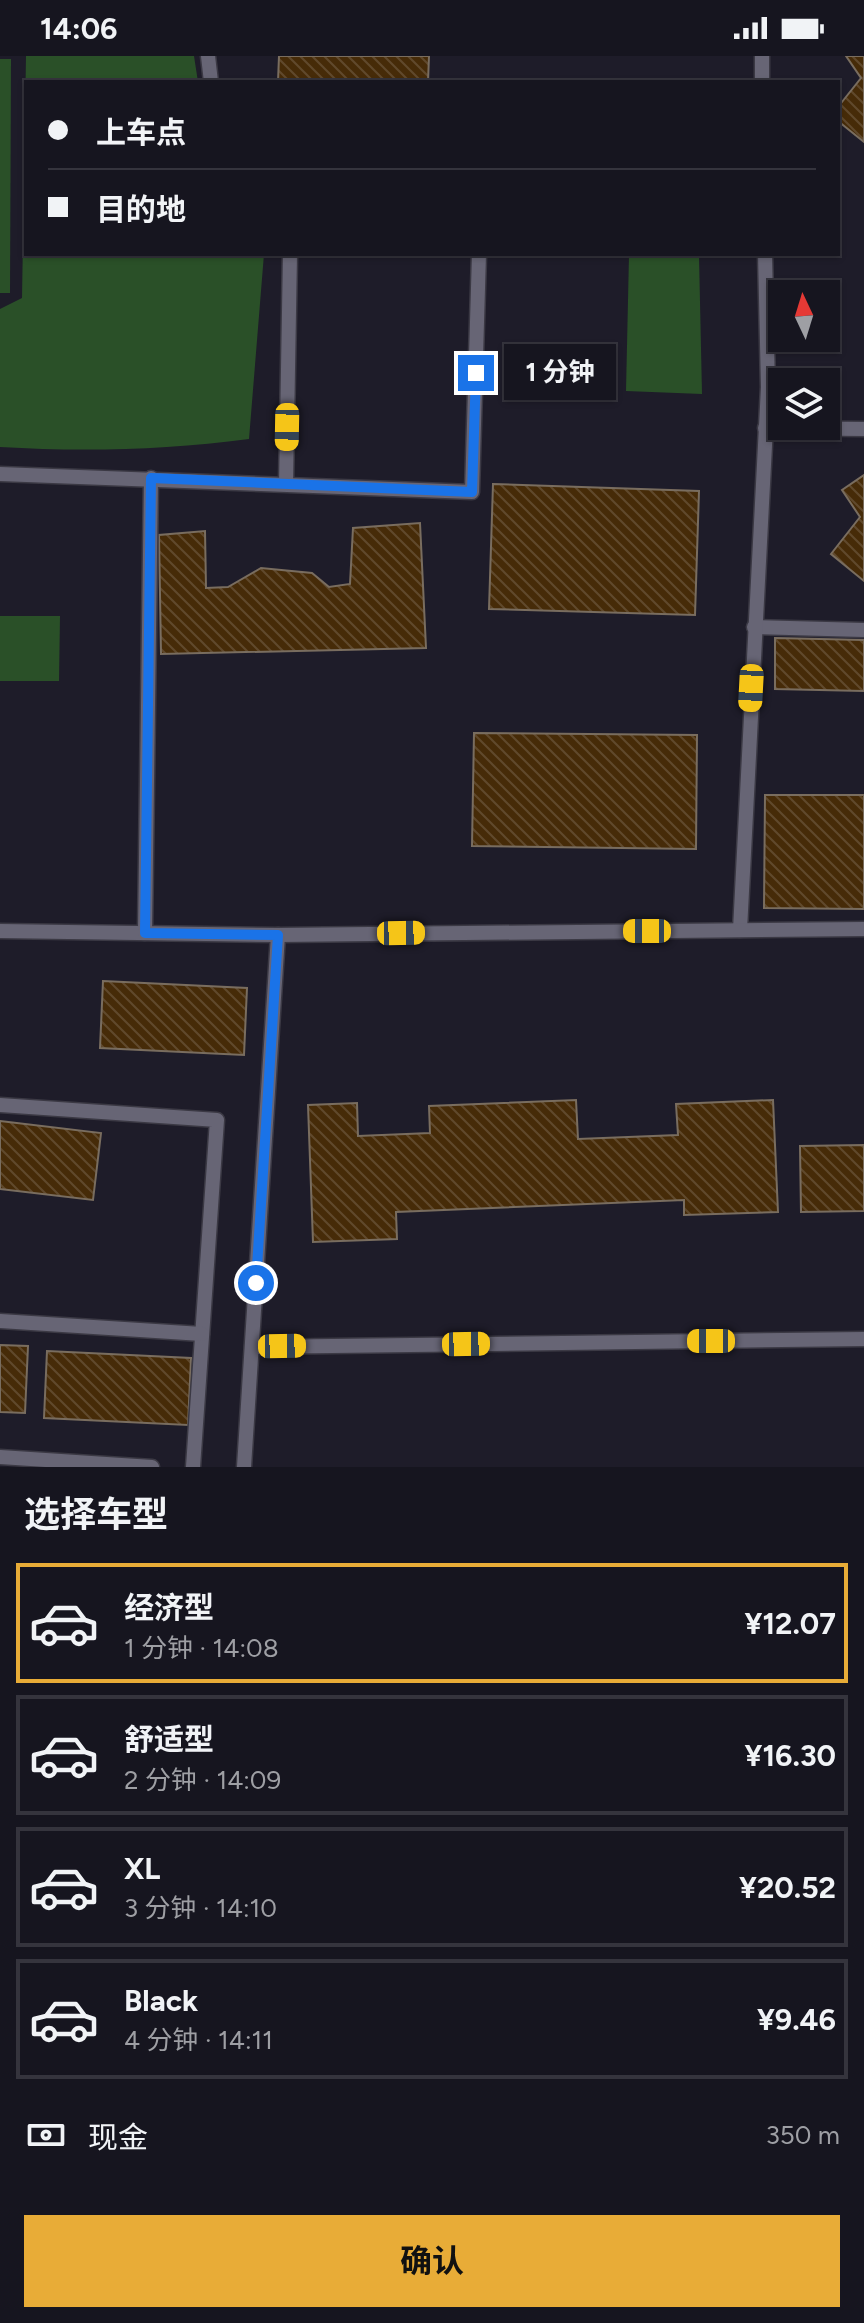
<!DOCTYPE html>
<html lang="zh">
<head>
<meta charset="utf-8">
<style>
  :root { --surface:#16151f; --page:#23222c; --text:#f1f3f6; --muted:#9e9fa4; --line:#35343d; --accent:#e8ac37 }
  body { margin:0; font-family:Figtree,"Noto Sans SC",sans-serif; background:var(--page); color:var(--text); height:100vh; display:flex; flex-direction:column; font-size:30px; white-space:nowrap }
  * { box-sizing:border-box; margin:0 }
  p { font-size:26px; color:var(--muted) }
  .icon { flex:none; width:44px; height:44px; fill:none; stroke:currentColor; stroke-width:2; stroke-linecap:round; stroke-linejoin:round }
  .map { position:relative; height:1411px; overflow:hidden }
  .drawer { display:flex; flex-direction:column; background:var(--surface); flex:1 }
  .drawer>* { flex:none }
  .guide { position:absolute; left:24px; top:24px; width:816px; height:176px; border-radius:0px; box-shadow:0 2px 6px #0004,0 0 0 2px var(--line); display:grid; align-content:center; height:176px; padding:0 24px; background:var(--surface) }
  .needle { width:52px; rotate:356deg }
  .buttons { position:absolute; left:768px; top:224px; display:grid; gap:16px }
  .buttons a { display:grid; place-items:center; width:72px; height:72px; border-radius:0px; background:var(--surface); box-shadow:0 2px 6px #0004,0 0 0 2px var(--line); font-size:40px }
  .end { position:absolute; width:36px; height:36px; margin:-18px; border:10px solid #1a73e8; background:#fff; box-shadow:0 0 0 4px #fff }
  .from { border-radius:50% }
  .bubble { position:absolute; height:56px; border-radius:0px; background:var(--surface); box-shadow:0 2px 6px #0004,0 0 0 2px var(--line); font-size:26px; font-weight:700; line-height:56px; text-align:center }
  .car { position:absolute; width:24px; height:48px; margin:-24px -12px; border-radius:10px; box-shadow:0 0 6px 2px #0007; background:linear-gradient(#f5c518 24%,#345 0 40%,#f5c518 0 76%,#345 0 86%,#f5c518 0) }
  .guide b { display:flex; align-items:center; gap:28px; height:76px; font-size:30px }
  .guide b+b { border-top:2px solid var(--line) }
  .guide i { width:20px; height:20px; background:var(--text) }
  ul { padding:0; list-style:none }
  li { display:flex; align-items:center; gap:24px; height:120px; margin:0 16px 12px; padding:0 8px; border:4px solid var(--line); border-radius:0px }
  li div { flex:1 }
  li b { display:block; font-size:30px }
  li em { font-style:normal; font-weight:700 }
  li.on { border-color:var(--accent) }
  li>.icon { width:72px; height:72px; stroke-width:1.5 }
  h2 { padding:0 24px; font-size:36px; line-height:96px }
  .pay { display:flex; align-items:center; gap:20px; height:88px; padding:0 24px; font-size:30px }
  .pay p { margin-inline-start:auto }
  .action { display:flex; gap:16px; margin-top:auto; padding:16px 24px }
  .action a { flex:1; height:92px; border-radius:0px; background:var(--accent); color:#111; font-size:32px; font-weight:700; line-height:92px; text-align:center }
  .status { display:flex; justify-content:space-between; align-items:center; height:56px; padding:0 40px; background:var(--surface); direction:ltr }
  .status svg { height:22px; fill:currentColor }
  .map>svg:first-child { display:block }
  .green { fill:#2a5028 }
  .building { fill:url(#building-back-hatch); stroke:#796d5f; stroke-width:2 }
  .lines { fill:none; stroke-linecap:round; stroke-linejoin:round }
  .lane-casing { stroke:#3b3944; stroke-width:17 }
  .lane { stroke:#676575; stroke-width:14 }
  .route { stroke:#1a73e8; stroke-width:10 }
</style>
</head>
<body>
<div class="status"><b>14:06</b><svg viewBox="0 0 49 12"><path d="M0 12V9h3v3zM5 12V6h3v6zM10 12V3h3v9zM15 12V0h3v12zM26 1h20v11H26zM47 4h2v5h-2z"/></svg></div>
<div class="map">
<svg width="864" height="1411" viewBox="0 0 864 1411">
  <defs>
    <pattern id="building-back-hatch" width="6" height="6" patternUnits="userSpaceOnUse" patternTransform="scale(2)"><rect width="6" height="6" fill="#462b08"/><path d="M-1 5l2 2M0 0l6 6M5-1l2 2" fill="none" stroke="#60492c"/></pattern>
  </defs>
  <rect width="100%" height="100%" fill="#1e1c29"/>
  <!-- green -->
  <g class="green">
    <path d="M26,0H194L198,26H26V198H264L249,383C166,394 83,396 0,391V253L22,242Z"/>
    <path d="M0,3H11L10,237H0Z"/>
    <path d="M629,199L699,200L702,338L626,335Z"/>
    <path d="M0,560H60L59,625H0Z"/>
  </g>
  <!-- building -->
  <g class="building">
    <path d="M279,0H429L428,26H278Z"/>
    <path d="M846,0H864V86L838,65V51L861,22Z"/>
    <path d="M864,419V525L831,498L860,461L842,434Z"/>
    <path d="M493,428L699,435L695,559L489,553Z"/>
    <path d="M420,467L426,592L161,598L159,479L205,475L206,532L228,531L261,512L312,517L329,531L350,528L353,472Z"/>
    <path d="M775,582L864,584V635L775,633Z"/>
    <path d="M474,677L697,679L696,793L472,790Z"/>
    <path d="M765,739H864V853L764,852Z"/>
    <path d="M103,925L247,932L244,999L100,992Z"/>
    <path d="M576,1044L578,1083L678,1079L676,1048L773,1044L778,1156L684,1159V1144L396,1156L397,1183L313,1186L308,1049L357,1047L358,1080L430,1077L429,1050Z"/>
    <path d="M0,1065L101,1077L93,1144L0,1133Z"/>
    <path d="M864,1089V1155L801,1156L800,1090Z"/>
    <path d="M0,1289L28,1290L25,1357L0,1356Z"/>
    <path d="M47,1295L191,1302L188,1369L44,1362Z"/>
  </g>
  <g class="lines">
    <!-- lane casing -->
    <g class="lane-casing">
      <g id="lane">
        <path d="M208,0L211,26"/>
        <path d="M762,0V26"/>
        <path d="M765,372L864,373"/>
        <path d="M0,418L472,436L479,198"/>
        <path d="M286,428L290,198"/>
        <path d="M754,571L864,574"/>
        <path d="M740,874L768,331L765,198"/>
        <path d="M0,875L278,879L864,873"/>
        <path d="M145,877L151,422"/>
        <path d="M0,1049L217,1064L193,1411"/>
        <path d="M0,1265L202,1278"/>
        <path d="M252,1291L864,1283"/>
        <path d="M0,1401L152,1411"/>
        <path d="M244,1411L278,879"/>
      </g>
    </g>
    <!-- lane -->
    <use href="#lane" class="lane"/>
  </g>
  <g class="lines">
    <!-- route -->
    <path class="route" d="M256,1227L278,879L145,877L151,422L472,436L476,317"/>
  </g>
</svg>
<div class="buttons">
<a><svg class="needle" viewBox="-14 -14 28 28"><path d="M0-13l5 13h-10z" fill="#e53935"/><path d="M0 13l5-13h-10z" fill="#9e9fa4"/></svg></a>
<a><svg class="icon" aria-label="layers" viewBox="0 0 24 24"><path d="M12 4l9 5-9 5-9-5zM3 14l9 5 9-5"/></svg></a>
</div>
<i class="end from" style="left:256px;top:1227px"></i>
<i class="end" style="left:476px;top:317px"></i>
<div class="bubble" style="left:504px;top:288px;width:112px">1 分钟</div>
<i class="car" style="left:287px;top:371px;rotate:181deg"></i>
<i class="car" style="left:751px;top:632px;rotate:183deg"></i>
<i class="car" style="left:647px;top:875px;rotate:270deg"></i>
<i class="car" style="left:401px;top:877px;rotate:89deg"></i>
<i class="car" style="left:711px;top:1285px;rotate:270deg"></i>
<i class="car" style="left:466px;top:1288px;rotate:89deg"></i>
<i class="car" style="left:282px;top:1290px;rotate:89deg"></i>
<div class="guide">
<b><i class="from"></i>上车点</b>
<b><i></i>目的地</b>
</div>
</div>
<section class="drawer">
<h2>选择车型</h2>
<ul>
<li class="on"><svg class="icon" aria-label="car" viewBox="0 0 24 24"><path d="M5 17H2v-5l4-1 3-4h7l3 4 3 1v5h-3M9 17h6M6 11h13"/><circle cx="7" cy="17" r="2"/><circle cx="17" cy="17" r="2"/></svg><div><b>经济型</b><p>1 分钟 · 14:08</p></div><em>¥12.07</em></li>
<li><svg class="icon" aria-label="car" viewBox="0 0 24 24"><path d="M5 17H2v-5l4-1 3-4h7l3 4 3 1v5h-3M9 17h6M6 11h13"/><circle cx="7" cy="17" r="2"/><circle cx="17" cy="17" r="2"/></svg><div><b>舒适型</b><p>2 分钟 · 14:09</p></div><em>¥16.30</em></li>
<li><svg class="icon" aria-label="car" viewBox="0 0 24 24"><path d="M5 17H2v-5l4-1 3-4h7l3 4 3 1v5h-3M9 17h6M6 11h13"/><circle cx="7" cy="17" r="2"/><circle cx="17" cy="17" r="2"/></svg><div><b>XL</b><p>3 分钟 · 14:10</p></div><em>¥20.52</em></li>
<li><svg class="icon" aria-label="car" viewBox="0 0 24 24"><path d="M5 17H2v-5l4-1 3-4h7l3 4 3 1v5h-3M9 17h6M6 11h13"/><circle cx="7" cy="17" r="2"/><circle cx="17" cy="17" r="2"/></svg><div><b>Black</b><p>4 分钟 · 14:11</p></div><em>¥9.46</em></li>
</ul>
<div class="pay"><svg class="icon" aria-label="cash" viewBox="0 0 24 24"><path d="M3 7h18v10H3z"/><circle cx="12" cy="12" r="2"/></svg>现金<p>350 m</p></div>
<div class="action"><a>确认</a></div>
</section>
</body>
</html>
